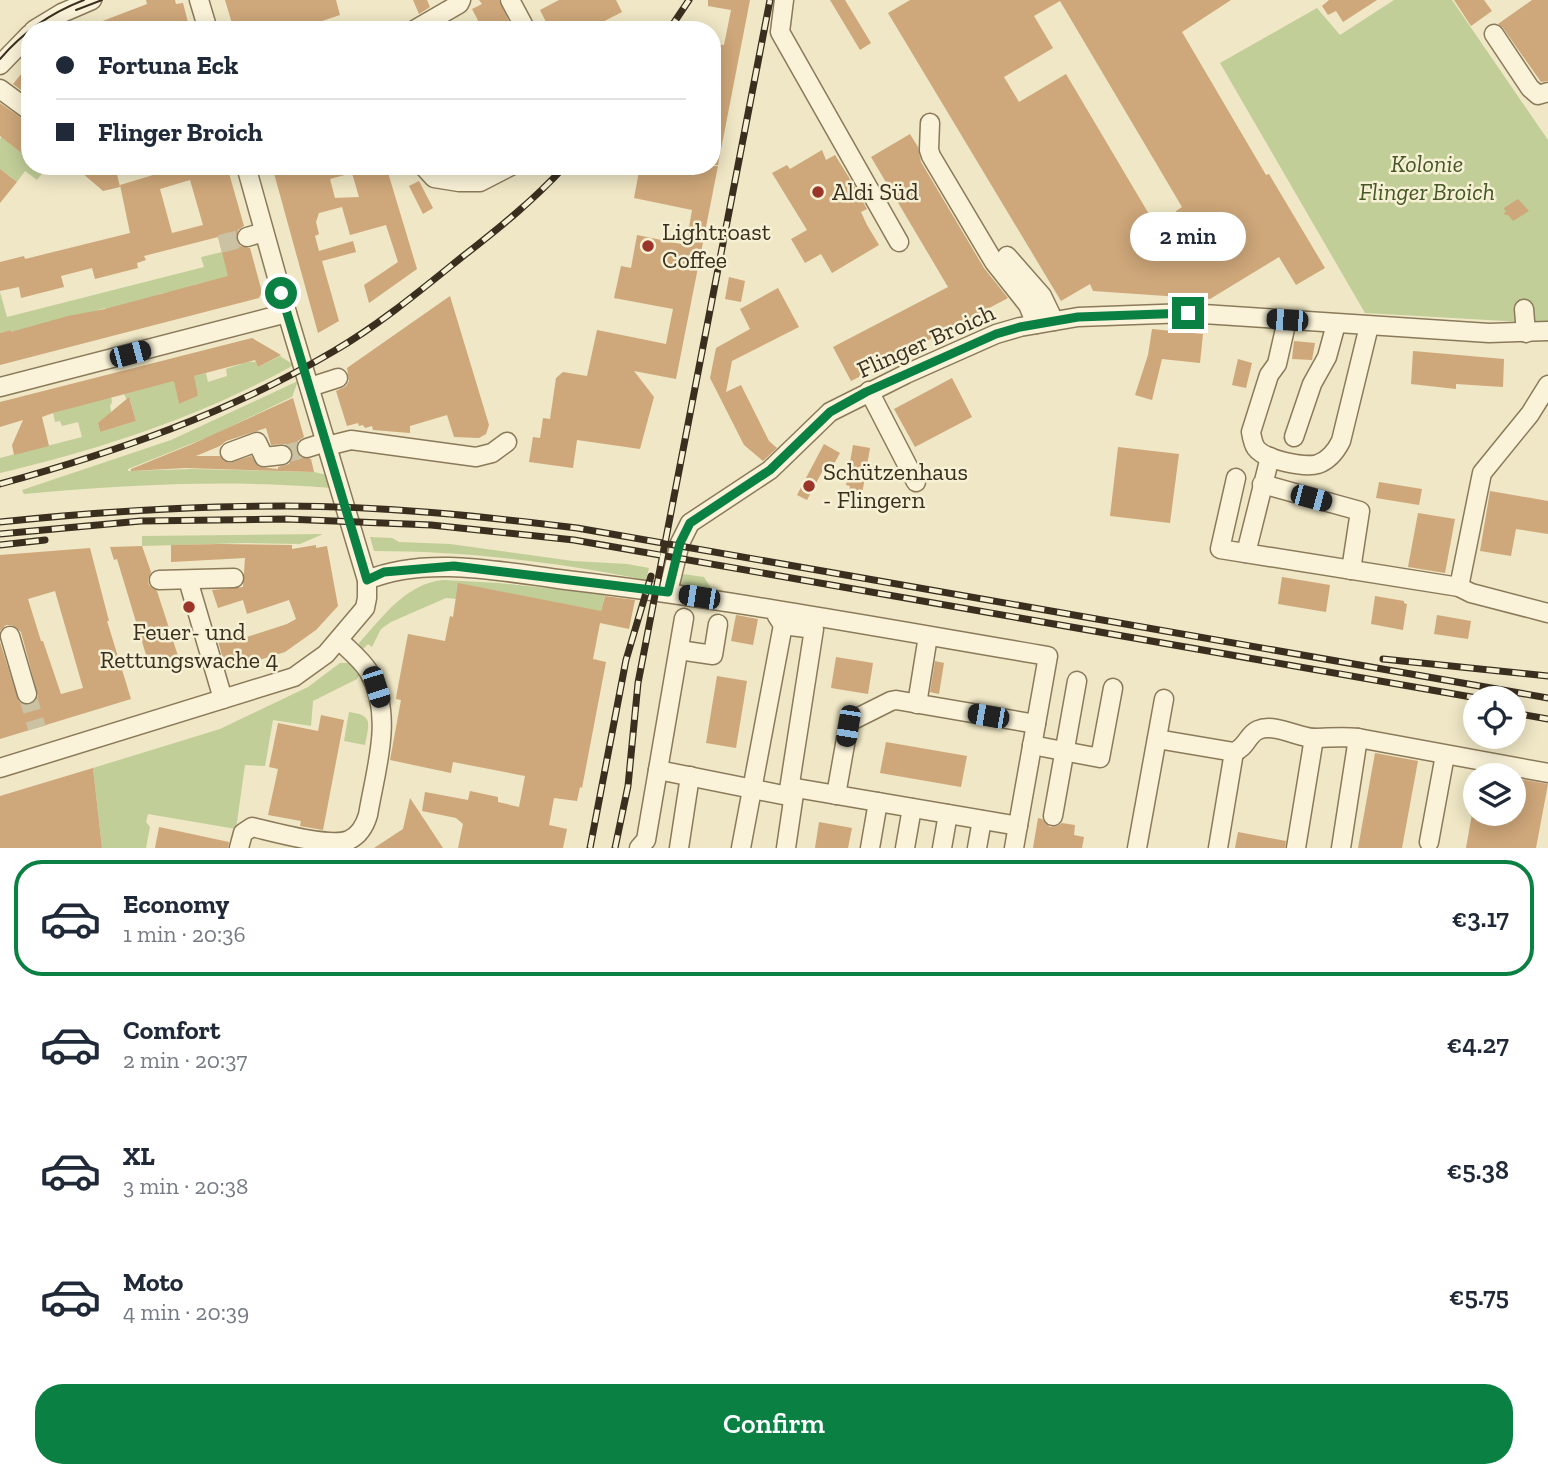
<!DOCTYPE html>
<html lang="en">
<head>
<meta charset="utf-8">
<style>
  :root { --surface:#fff; --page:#f2f2f3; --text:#1f2937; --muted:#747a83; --line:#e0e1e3; --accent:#0b8043 }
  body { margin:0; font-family:"Zilla Slab",serif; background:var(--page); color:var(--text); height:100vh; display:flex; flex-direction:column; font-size:26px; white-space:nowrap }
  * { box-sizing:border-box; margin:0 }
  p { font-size:23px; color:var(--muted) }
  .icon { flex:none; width:38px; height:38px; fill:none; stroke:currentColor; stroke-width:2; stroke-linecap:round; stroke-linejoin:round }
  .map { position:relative; height:848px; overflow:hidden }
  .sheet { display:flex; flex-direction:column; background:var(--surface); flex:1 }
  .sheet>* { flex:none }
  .top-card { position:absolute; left:21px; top:21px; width:700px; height:154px; border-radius:28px; box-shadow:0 4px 18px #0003; display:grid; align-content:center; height:154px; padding:0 35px; background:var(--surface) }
  .controls { position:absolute; left:1463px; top:686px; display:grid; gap:14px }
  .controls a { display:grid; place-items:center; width:63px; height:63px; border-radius:50%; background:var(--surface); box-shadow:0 4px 18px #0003; font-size:35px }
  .end { position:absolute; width:32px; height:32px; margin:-16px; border:9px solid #0b8043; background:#fff; box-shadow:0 0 0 4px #fff }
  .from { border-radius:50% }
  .bubble { position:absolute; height:49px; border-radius:24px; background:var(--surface); box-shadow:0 4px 18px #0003; font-size:23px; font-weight:600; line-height:49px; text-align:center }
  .car { position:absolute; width:21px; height:42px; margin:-21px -10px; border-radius:9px; box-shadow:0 0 5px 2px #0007; background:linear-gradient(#222 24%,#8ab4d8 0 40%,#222 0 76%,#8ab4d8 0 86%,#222 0) }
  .top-card b { display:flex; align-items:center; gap:24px; height:66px; font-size:26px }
  .top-card b+b { border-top:2px solid var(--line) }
  .top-card i { width:18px; height:18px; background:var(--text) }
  ul { padding:12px 0 0; list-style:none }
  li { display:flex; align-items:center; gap:21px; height:116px; margin:0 14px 10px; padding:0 21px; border:4px solid transparent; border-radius:28px }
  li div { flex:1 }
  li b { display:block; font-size:26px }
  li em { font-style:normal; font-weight:600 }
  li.on { border-color:var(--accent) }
  li>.icon { width:63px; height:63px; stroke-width:1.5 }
  .button { display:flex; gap:14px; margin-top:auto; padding:14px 35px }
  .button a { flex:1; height:80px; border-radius:28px; background:var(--accent); color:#fff; font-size:28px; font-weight:600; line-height:80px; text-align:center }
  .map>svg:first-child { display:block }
  .green { fill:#c1ce98 }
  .building { fill:#cea77a; fill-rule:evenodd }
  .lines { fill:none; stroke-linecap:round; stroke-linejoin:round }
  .minor-tunnel { stroke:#cbc2a4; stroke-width:18; stroke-dasharray:18 9; stroke-linecap:butt }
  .minor-casing { stroke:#8b7a5a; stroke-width:21 }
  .minor { stroke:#faf3d9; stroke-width:18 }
  .tram { stroke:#3a2f1f; stroke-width:2 }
  .rail-casing { stroke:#3a2f1f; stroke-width:7 }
  .rail { stroke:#f6f0d5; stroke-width:4.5; stroke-dasharray:13; stroke-linecap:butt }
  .route { stroke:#0b8043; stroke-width:9 }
  .poi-dot { fill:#9b3529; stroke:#f6f0d5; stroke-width:2.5 }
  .labels { text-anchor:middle; stroke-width:5; stroke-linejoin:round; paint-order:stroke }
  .park-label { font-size:24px; font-style:italic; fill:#455725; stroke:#f6f0d5 }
  .poi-label { font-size:24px; fill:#3a2f1f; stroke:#f6f0d5; text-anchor:start }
  .street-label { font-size:24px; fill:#3a2f1f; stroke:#f6f0d5 }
</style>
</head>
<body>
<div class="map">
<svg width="1548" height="848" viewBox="0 0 1548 848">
  <rect width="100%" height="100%" fill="#efe7c5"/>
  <!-- green -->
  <g class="green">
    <path d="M1394,0H1452L1548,140V321L1523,322L1365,313L1220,63L1317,8L1340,35Z"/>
    <path d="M5,133L10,144L23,154L30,148V166H48L37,180L25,171L17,182L0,169V139Z"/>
    <path d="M222,252L229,277L194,285L195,288L159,294L160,298L106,311L105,308L12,336L11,330L0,333V292L7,317L204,267L201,257Z"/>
    <path d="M280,356L294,365C202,416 103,449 0,473V458L82,437L78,422L62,426L60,421L55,422L53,413L111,396L112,402L110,406L112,416L98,423L100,432L136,421L130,400H127L124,394L177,380L176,389L179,404L198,396L189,377L206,373L208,382L227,376L226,369L241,364L240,361L256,362L258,367Z"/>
    <path d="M298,381L292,397L213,435L128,469V471L193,469L314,472L327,475L331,488C228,479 126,485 24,494L22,490L171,440Z"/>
    <path d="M323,534L300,544L246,543L142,546V536Z"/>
    <path d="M370,537L392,538L399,542L450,544L573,561L627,564L649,568L646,580C558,562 465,551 374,551Z"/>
    <path d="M682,574L704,577L711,588L740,596L680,586Z"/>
    <path d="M443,580L499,583L605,594L601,611L446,598L391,622L381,629L372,647L368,644L361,651L359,643C383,617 405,584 443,580Z"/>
    <path d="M340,663H349L360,674L357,679L313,701L311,726L273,720L265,766L245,765L236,829L148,814L146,822L150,827L146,848H102L93,768L220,729L308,687Z"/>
    <path d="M349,712C374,715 369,724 365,745L344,741Z"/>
  </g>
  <!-- building -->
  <g class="building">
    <path d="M146,0H175L176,4L183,3L190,30H79L147,4Z"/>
    <path d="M225,0H336L340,15L295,30H234Z"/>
    <path d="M413,0H427L430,7L419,14Z"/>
    <path d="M479,0H499L513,30L482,28L472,9L482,4Z"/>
    <path d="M559,0H616L622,12L587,30H550L540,10Z"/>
    <path d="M708,0H750L718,165H712V43L724,45L731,10L708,6Z"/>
    <path d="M830,0H845L871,43L860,50Z"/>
    <path d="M910,0H1231L1182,32L1266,175L1269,174L1325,268L1296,285L1279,257L1210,299L1093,291L1090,284L1061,301L888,13ZM1060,1L1182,207L1176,211L1177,214L1156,226L1066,74L1019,102L1004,77L1053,48L1034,16Z"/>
    <path d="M1329,0H1377L1343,22L1336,11L1328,15L1322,6Z"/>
    <path d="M1454,0H1484L1492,11L1471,26Z"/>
    <path d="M1532,0H1548V81L1541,82L1503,28L1498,24Z"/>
    <path d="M30,63V97L13,84Z"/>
    <path d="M0,103L26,121L22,126L30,132V148L24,155L0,136Z"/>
    <path d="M910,134L918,147L921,162L984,268L1008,298L874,369L867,367L863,375L851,381L833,347L948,287L871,157Z"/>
    <path d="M822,150L826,160L835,155L853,184L867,209L861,212L867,225L879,245L832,273L821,254L805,263L801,256L791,239L807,230L772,173L787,165L790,169Z"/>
    <path d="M74,166H115L120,187L103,191Z"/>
    <path d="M183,166H227L244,226L238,230L236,240L240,246L250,248L262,292L259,298L0,365V333L11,330V332L68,316L105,309L228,276L218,237L144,256L146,260L137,263L138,268L95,279L92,268L61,276L64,287L21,298L19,287L0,291V262L24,256L25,259L130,233L120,185ZM190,180L203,225L172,233L160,189Z"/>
    <path d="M272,166H386L417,269L369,303L364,285L398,262L386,225L350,235L342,207L319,213L316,222L319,234L315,236L319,251L353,241L356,252L322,261L339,321L318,333ZM352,173L359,197L335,198L330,179Z"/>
    <path d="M640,166H718L676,379L634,371L654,397L640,449L577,440L573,468L529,462L533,437L540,438L543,418L550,419L556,378L563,372L587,376L597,330L666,344L673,309L614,298L621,266L631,268L637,235L686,245L692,210L634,198Z"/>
    <path d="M0,169L17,182L0,203Z"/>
    <path d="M419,181L433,208L423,214L409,186Z"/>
    <path d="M1518,199L1529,211L1513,221L1508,215L1503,214L1506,212L1504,208Z"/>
    <path d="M729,277L745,281L741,302L725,299Z"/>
    <path d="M778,288L799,327L732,361L726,392L741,385L769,441L777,448L763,461L744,445L710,378L716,348L750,329L740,309Z"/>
    <path d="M450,296L489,425L486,434L479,438L454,437L447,415L410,426V433L373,430L372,426L365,428L363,425L359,426L358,423L347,426L336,391L346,386L349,381L347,368Z"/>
    <path d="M1152,329L1203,334L1200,363L1162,359L1152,400L1135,395L1148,355Z"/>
    <path d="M252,338L281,355L258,367L255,360L194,376L198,396L179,404L174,381L53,413L42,417L49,446L14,455L12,445L23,420L0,427V402Z"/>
    <path d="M1294,341L1315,343L1312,360L1292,359Z"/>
    <path d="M1413,351L1504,359L1503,387L1456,384V389L1411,384Z"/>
    <path d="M1238,359L1252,363L1246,388L1232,385Z"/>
    <path d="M952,378L972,417L915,447L894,409Z"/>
    <path d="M129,397L136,421L100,432L98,423Z"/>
    <path d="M293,398L304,437L298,441L296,451L300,457L311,459L314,472L185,468L131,471V469L190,445ZM266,428L271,445L286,444L293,453L289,464L278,467V469L259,467L251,456L229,463L220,456H196L220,446L226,441Z"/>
    <path d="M824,444L840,453L829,473L823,470L807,500L797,495Z"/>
    <path d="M853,445L870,448L862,494L849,492L850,486L846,485Z"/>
    <path d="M1118,447L1179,454L1170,523L1110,516Z"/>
    <path d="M1379,482L1422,489L1419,505L1376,498Z"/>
    <path d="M1490,491L1548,501V534L1516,529L1511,556L1480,551Z"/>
    <path d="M1418,513L1455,519L1445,573L1408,567Z"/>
    <path d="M220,544L292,545V549L316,545V548L327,546L338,606L316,630L285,652L226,670L218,641L240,634L244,638L287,624L296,619L289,600L247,614L243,600L218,608L212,590L243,587L245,558L171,562V545Z"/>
    <path d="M142,546L151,572L148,580L149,585L157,591L179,659L150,668L117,559L114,560L110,547Z"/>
    <path d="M90,548L109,621H107L131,699L0,739V642L19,702L30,705L35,702L38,696L21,632L12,625H6L0,631V555ZM55,591L83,688L61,694L43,641H41L28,599Z"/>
    <path d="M1282,577L1330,585L1326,612L1278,604Z"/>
    <path d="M458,583L601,611L605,596L635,600L629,629L600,623L593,659L606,662L582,788L580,787L577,801L554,798L549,825L567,829L563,848H458L463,824L456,818L422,811L425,792L468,800L470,791L498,797V802L519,807L525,776L453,762L451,773L390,760L401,700L396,699L397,692L408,634L445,641L450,616L453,617Z"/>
    <path d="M1375,596L1404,601V603L1407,604L1403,630L1371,624Z"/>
    <path d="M736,615L758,619L753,645L731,641Z"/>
    <path d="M1437,615L1471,621L1468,639L1434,634Z"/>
    <path d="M836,657L873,663L868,694L831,688Z"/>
    <path d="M935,661L944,663L939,694L930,692Z"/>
    <path d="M717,676L747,681L736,748L706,743Z"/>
    <path d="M321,715L344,720L323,830L300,826L301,821L268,815L278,769L269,767L278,723L318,731Z"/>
    <path d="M886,742L967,756L961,787L880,773Z"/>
    <path d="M1375,753L1418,761L1402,848H1358Z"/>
    <path d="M93,768L102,848H0V796Z"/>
    <path d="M1514,778L1548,784L1536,848H1466L1472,814H1514Z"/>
    <path d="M410,798L443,848H374L403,829Z"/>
    <path d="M1038,818L1042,819L1050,827L1057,826L1062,823L1075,825L1074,835L1084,837L1082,848H1033Z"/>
    <path d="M819,822L852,828L848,848H815Z"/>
    <path d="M159,827L229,842L228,848H155Z"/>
    <path d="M1238,832L1286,841L1285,848H1235Z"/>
  </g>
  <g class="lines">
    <!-- minor-tunnel -->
    <g class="minor-tunnel">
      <path d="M220,244L247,237"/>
      <path d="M282,455L307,448"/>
      <path d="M27,694L37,728"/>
    </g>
    <!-- minor casing -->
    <g class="minor-casing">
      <g id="minor">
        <path d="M199,0L208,30"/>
        <path d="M510,0L526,30"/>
        <path d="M784,0L780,32L899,242"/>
        <path d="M34,30L62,13L92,0"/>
        <path d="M414,30L459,4L461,0"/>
        <path d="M1494,34L1530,88L1538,95L1548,92"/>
        <path d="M0,65L30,34"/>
        <path d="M0,89L30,111"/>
        <path d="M930,123L929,150L931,156L994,262L1028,305L1036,324"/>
        <path d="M423,166L434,178L459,182H480L511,166"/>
        <path d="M247,237L264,232"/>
        <path d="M1007,256L1042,296L1054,321"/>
        <path d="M1524,309L1526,333"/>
        <path d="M1287,320L1277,364L1269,375L1251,432C1252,438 1253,444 1256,448C1264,460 1305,468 1318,464C1329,460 1336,451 1341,441L1369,326"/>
        <path d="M1548,385L1530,414L1482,473L1459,587L1471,593L1548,613"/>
        <path d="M0,387L287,313"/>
        <path d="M310,387L338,378"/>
        <path d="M869,391L916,482"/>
        <path d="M1294,437L1312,384L1327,357L1336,324"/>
        <path d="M327,446L351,440L476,457L492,453L507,442"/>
        <path d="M307,448L326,442"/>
        <path d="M230,452L257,442L264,457L282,455"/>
        <path d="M1236,478L1220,549L1459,587"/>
        <path d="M1262,484L1360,511L1351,570"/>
        <path d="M1246,553L1270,457"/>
        <path d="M159,580L234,578"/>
        <path d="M188,580L223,699"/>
        <path d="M367,580C427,555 503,572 566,580C728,599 888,629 1048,656L1014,848"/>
        <path d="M668,592L680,543L690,523L770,470L830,412L906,374L996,334L1020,327L1078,317L1188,313L1489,333L1548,331"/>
        <path d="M777,616L783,625L814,629L788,796"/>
        <path d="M10,636L27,694"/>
        <path d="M679,650L713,655L718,624"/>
        <path d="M917,704L928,636"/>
        <path d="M1157,739L1234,752C1247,747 1247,735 1258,730C1274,723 1297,737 1313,738C1328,738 1342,736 1358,738L1548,773"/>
        <path d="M1032,745L1100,758L1113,688"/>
        <path d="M0,768L294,677L326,654L365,608L367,598V580L287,313L246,166"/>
        <path d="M658,770L793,797"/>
        <path d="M790,787L1018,826"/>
        <path d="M836,795L849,722L891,701L896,700L1036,724"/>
        <path d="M1053,816L1077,681"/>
        <path d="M1429,842L1445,755"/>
        <path d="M239,848L243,833L252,827C274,832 329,848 349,840C360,835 365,825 368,815C376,767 394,716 369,672C362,660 349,650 339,640"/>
        <path d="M639,848L646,840L684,618"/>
        <path d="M679,848L690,776"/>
        <path d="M741,848L783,625"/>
        <path d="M786,848L795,787"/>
        <path d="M870,848L878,802"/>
        <path d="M905,848L912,808"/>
        <path d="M942,848L948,814"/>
        <path d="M977,848L982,820"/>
        <path d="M1137,848L1164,699"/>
        <path d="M1218,848L1234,752"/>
        <path d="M1296,848L1314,738"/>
        <path d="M1341,848L1358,738"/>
      </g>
    </g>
    <!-- minor -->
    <use href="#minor" class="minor"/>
    <!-- tram -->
    <g class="tram">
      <path d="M76,10L102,0"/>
      <path d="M0,59C23,32 50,13 84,0"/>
    </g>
    <!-- rail casing -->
    <g class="rail-casing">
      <g id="rail">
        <path d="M669,30L689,0"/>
        <path d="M0,484C116,452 229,413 334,351C379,325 421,290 462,257C498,229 534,200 565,166"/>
        <path d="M0,522C95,512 190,506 286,506C383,506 480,516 577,528L1548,698"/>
        <path d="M0,534L141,521L286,519L431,525L574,540L1477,698"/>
        <path d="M0,545L45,540"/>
        <path d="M1383,659L1548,676"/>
        <path d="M1514,713L1548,719"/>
        <path d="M590,848L626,660L651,576"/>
        <path d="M615,848L628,786L638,683L770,0"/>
      </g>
    </g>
    <!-- rail -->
    <use href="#rail" class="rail"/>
  </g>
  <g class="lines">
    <!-- route -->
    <path class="route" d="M281,293L367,580L384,572L454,566L668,592L680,543L690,523L770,470L830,412L866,392L996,334L1020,327L1078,317L1188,313"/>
  </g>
  <!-- markers -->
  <g class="poi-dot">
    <circle cx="818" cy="192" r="7"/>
    <circle cx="648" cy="246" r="7"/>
    <circle cx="809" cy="486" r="7"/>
    <circle cx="189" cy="607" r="7"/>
  </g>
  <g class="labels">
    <!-- park labels -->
    <g class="park-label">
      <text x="1427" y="172">Kolonie<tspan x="1427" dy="28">Flinger Broich</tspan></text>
    </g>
    <!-- poi labels -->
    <g class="poi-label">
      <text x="832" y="200">Aldi Süd</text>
      <text x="662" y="240">Lightroast<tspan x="662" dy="28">Coffee</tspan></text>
      <text x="823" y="480">Schützenhaus<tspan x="823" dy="28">- Flingern</tspan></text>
      <text x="189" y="640" text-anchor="middle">Feuer- und<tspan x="189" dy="28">Rettungswache 4</tspan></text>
    </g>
    <!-- street labels -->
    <g class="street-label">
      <text transform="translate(926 341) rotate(-24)" y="8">Flinger Broich</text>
    </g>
  </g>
</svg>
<div class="controls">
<a><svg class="icon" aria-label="locate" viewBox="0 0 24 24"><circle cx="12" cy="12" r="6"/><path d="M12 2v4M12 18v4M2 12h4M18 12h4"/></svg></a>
<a><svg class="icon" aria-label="layers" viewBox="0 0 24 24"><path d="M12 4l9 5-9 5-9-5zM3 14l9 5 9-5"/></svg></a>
</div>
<i class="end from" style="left:281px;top:293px"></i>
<i class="end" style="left:1188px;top:313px"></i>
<div class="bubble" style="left:1130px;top:212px;width:116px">2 min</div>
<i class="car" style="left:1287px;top:320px;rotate:274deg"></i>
<i class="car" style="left:130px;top:354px;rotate:75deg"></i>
<i class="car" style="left:1311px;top:498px;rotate:105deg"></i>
<i class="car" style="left:699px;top:597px;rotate:279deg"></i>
<i class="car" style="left:376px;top:687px;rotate:162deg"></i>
<i class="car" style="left:988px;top:716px;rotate:280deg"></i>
<i class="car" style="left:848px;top:726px;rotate:189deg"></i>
<div class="top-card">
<b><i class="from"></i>Fortuna Eck</b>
<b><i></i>Flinger Broich</b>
</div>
</div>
<section class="sheet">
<ul>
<li class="on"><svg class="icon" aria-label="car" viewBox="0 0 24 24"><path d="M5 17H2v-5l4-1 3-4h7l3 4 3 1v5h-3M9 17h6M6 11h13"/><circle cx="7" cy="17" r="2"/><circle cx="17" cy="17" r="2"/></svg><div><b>Economy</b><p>1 min · 20:36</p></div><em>€3.17</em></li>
<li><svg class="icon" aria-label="car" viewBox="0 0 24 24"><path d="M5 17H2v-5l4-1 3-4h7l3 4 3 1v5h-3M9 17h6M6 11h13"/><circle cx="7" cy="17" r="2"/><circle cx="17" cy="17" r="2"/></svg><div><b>Comfort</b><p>2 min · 20:37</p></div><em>€4.27</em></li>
<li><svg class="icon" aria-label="car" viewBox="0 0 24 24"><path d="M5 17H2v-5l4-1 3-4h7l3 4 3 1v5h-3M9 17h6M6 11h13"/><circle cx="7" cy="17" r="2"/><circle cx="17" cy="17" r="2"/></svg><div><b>XL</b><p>3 min · 20:38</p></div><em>€5.38</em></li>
<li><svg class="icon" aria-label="car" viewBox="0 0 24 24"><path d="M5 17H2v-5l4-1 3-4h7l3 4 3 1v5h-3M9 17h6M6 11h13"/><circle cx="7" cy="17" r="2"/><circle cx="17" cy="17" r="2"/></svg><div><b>Moto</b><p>4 min · 20:39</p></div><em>€5.75</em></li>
</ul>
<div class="button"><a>Confirm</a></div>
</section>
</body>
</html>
